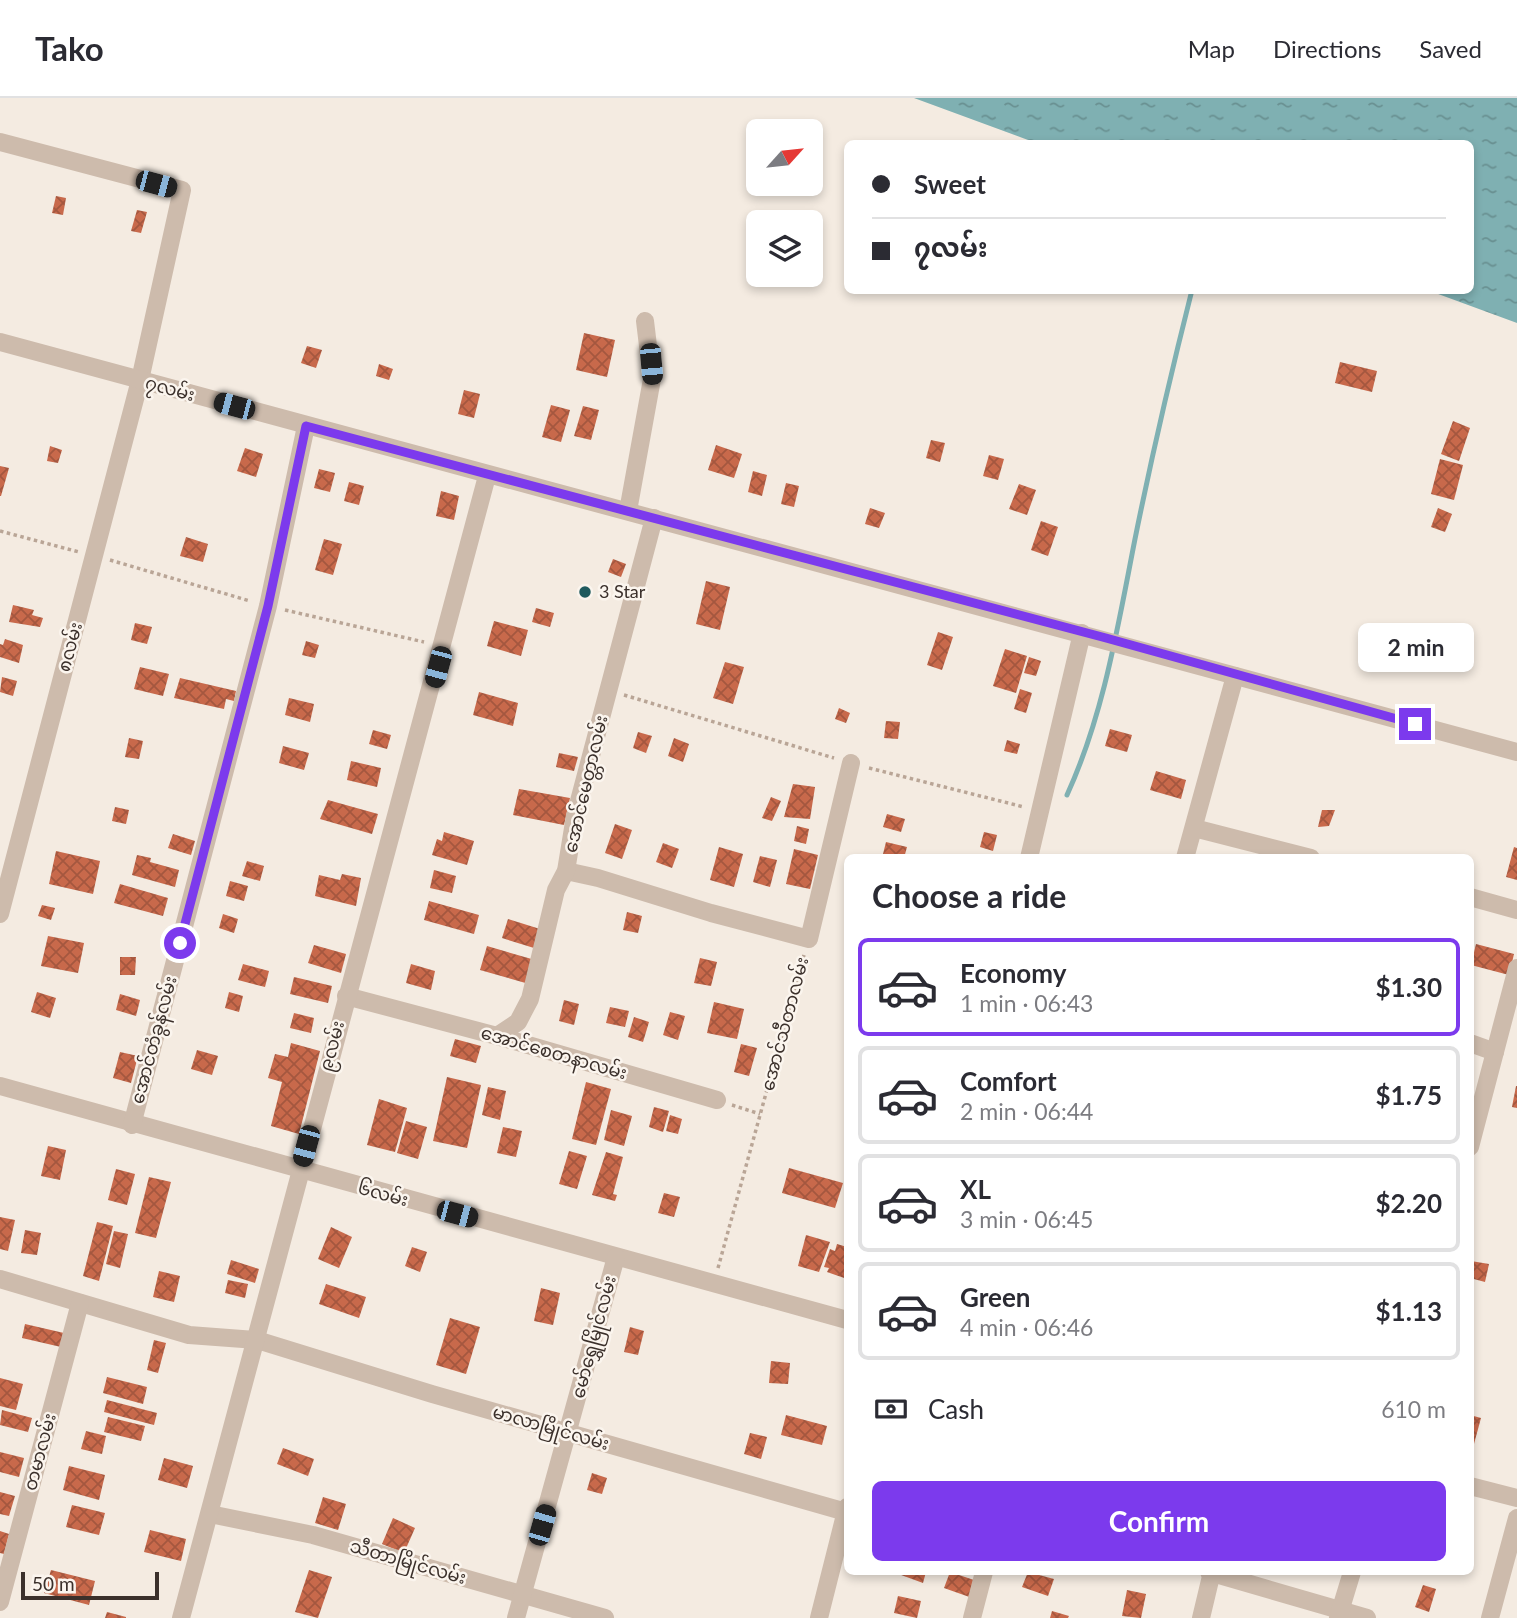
<!DOCTYPE html>
<html lang="en">
<head>
<meta charset="utf-8">
<style>
  :root { --surface:#fff; --page:#f7f7f7; --text:#2b2b33; --muted:#7c7c81; --line:#e1e1e2; --accent:#7c3aed }
  body { margin:0; font-family:Lato,"Noto Sans Myanmar",sans-serif; background:var(--page); color:var(--text); height:100vh; display:flex; flex-direction:column; font-size:26px; white-space:nowrap }
  * { box-sizing:border-box; margin:0 }
  p { font-size:23px; color:var(--muted) }
  .icon { flex:none; width:38px; height:38px; fill:none; stroke:currentColor; stroke-width:2; stroke-linecap:round; stroke-linejoin:round }
  .map { position:relative; flex:1; overflow:hidden }
  .panel { position:absolute; left:844px; top:756px; width:630px; height:721px; display:flex; flex-direction:column; background:var(--surface); border-radius:10px; box-shadow:0 4px 10px #0003 }
  .panel>* { flex:none }
  .top-card { position:absolute; left:844px; top:42px; width:630px; height:154px; border-radius:10px; box-shadow:0 4px 10px #0003; display:grid; align-content:center; height:154px; padding:0 28px; background:var(--surface) }
  .needle { width:46px; rotate:63deg }
  .tools { position:absolute; left:746px; top:21px; display:grid; gap:14px }
  .tools a { display:grid; place-items:center; width:77px; height:77px; border-radius:10px; background:var(--surface); box-shadow:0 4px 10px #0003; font-size:35px }
  .scale { position:absolute; left:21px; bottom:18px; width:138px; box-sizing:border-box; padding-left:7px; border:4px solid #3b302b; border-top:0; font-size:19px; line-height:24px; white-space:nowrap; color:#3b302b; -webkit-text-stroke:5px #fbf5ee; paint-order:stroke }
  .end { position:absolute; width:32px; height:32px; margin:-16px; border:9px solid #7c3aed; background:#fff; box-shadow:0 0 0 4px #fff }
  .from { border-radius:50% }
  .bubble { position:absolute; height:49px; border-radius:10px; background:var(--surface); box-shadow:0 4px 10px #0003; font-size:23px; font-weight:700; line-height:49px; text-align:center }
  .car { position:absolute; width:21px; height:42px; margin:-21px -10px; border-radius:9px; box-shadow:0 0 5px 2px #0007; background:linear-gradient(#222 24%,#8ab4d8 0 40%,#222 0 76%,#8ab4d8 0 86%,#222 0) }
  .top-card b { display:flex; align-items:center; gap:24px; height:66px; font-size:26px }
  .top-card b+b { border-top:2px solid var(--line) }
  .top-card i { width:18px; height:18px; background:var(--text) }
  ul { padding:0; list-style:none }
  li { display:flex; align-items:center; gap:21px; height:98px; margin:0 14px 10px; padding:0 14px; border:4px solid var(--line); border-radius:10px }
  li div { flex:1 }
  li b { display:block; font-size:26px }
  li em { font-style:normal; font-weight:700 }
  li.on { border-color:var(--accent) }
  li>.icon { width:63px; height:63px; stroke-width:1.5 }
  h2 { padding:0 28px; font-size:32px; line-height:84px }
  .pay { display:flex; align-items:center; gap:18px; height:77px; padding:0 28px; font-size:26px }
  .pay p { margin-inline-start:auto }
  .primary-button { display:flex; gap:14px; margin-top:auto; padding:14px 28px }
  .primary-button a { flex:1; height:80px; border-radius:10px; background:var(--accent); color:#fff; font-size:28px; font-weight:700; line-height:80px; text-align:center }
  header { display:flex; align-items:center; gap:42px; box-sizing:border-box; height:98px; padding:0 35px; background:var(--surface); border-bottom:2px solid var(--line) }
  header strong { font-size:33px }
  nav { display:flex; gap:38px; margin-inline-start:auto; font-size:24px }
  .map>svg:first-child { display:block }
  .water { fill:url(#water-ripples) }
  .lines { fill:none; stroke-linecap:round; stroke-linejoin:round }
  .stream { stroke:#7fb0b2; stroke-width:5 }
  .building { fill:url(#building-cross-hatch) }
  .path { stroke:#b9a596; stroke-width:3.5; stroke-dasharray:3.5 3.5; stroke-linecap:butt }
  .minor { stroke:#cdbbac; stroke-width:18 }
  .route { stroke:#7c3aed; stroke-width:9 }
  .poi-dot { fill:#1f5a5e; stroke:#fbf5ee; stroke-width:2.5 }
  .labels { text-anchor:middle; stroke-width:5; stroke-linejoin:round; paint-order:stroke }
  .street-label { font-size:18px; fill:#3b302b; stroke:#fbf5ee }
  .poi-label { font-size:18px; fill:#3b302b; stroke:#fbf5ee; text-anchor:start }
</style>
</head>
<body>
<header>
<strong>Tako</strong>
<nav><a>Map</a><a>Directions</a><a>Saved</a></nav>
</header>
<div class="map">
<svg width="1517" height="1520" viewBox="0 0 1517 1520">
  <defs>
    <pattern id="water-ripples" width="26" height="14" patternUnits="userSpaceOnUse" patternTransform="scale(1.75)"><rect width="26" height="14" fill="#7fb0b2"/><path d="M2 4q2-2 4 0t4 0M15 11q2-2 4 0t4 0" fill="none" stroke="#699091"/></pattern>
    <pattern id="building-cross-hatch" width="8" height="8" patternUnits="userSpaceOnUse" patternTransform="scale(1.75)"><rect width="8" height="8" fill="#c8694b"/><path d="M0 0l8 8M0 8l8-8" fill="none" stroke="#a4573f"/></pattern>
  </defs>
  <rect width="100%" height="100%" fill="#f4ebe1"/>
  <!-- water -->
  <path class="water" d="M914,0H1517V225L1430,193L1470,192V46L1036,45Z"/>
  <g class="lines">
    <!-- stream -->
    <path class="stream" d="M1067,697C1104,616 1118,527 1135,441C1152,357 1171,275 1192,192"/>
  </g>
  <!-- building -->
  <g class="building">
    <path d="M56,98L66,100L63,117L52,115Z"/>
    <path d="M137,112L147,114L141,135L131,133Z"/>
    <path d="M584,235L615,242L607,279L576,272Z"/>
    <path d="M307,248L322,252L316,270L301,265Z"/>
    <path d="M1340,264L1377,273L1372,294L1335,285Z"/>
    <path d="M379,266L393,271L389,282L376,278Z"/>
    <path d="M464,292L480,296L474,320L458,316Z"/>
    <path d="M551,307L570,312L561,344L542,339Z"/>
    <path d="M583,308L599,312L591,342L574,338Z"/>
    <path d="M1453,323L1470,330L1459,363L1441,356Z"/>
    <path d="M931,342L945,345L940,364L926,360Z"/>
    <path d="M716,347L742,356L734,380L708,372Z"/>
    <path d="M50,348L62,352L58,365L47,363Z"/>
    <path d="M245,350L263,356L256,379L237,373Z"/>
    <path d="M989,357L1004,361L998,382L983,378Z"/>
    <path d="M1440,361L1463,367L1454,402L1431,396Z"/>
    <path d="M0,368L9,370L1,398H0Z"/>
    <path d="M319,371L335,375L330,394L314,390Z"/>
    <path d="M753,373L767,377L762,398L748,394Z"/>
    <path d="M349,384L364,388L359,407L344,403Z"/>
    <path d="M786,385L799,388L794,409L781,406Z"/>
    <path d="M1019,386L1036,392L1027,417L1009,411Z"/>
    <path d="M441,393L459,398L454,422L436,418Z"/>
    <path d="M870,410L885,415L879,430L865,426Z"/>
    <path d="M1438,410L1452,416L1445,434L1431,429Z"/>
    <path d="M1041,423L1058,429L1048,458L1031,452Z"/>
    <path d="M186,439L208,446L203,464L180,458Z"/>
    <path d="M324,441L342,446L333,477L315,472Z"/>
    <path d="M613,461L626,466L621,479L608,474Z"/>
    <path d="M706,483L730,489L720,532L696,526Z"/>
    <path d="M13,507L34,512L32,517L43,520L40,529L9,524Z"/>
    <path d="M536,510L554,515L550,529L532,524Z"/>
    <path d="M494,523L528,532L521,558L487,548Z"/>
    <path d="M135,525L152,529L147,546L131,542Z"/>
    <path d="M938,534L953,539L942,572L927,567Z"/>
    <path d="M5,541L23,547L19,565L0,559V546L3,547Z"/>
    <path d="M306,543L319,547L315,560L302,557Z"/>
    <path d="M1005,551L1027,558L1016,595L993,588Z"/>
    <path d="M1029,559L1041,563L1036,578L1024,575Z"/>
    <path d="M725,564L744,569L733,606L713,600Z"/>
    <path d="M140,569L169,576L163,598L134,591Z"/>
    <path d="M2,579L17,583L13,598L0,594Z"/>
    <path d="M180,580L236,593L234,603L226,601L224,611L174,600Z"/>
    <path d="M1020,591L1032,595L1026,615L1014,611Z"/>
    <path d="M479,594L518,605L513,628L473,617Z"/>
    <path d="M289,600L314,606L310,624L285,617Z"/>
    <path d="M839,610L850,615L846,625L835,621Z"/>
    <path d="M886,623L900,624L898,641L884,640Z"/>
    <path d="M1110,631L1132,637L1127,654L1105,648Z"/>
    <path d="M373,632L391,637L387,651L369,646Z"/>
    <path d="M638,634L652,638L646,655L633,650Z"/>
    <path d="M129,640L143,643L139,661L125,659Z"/>
    <path d="M674,640L689,646L683,664L668,658Z"/>
    <path d="M1007,642L1020,646L1017,656L1004,653Z"/>
    <path d="M283,648L309,655L304,672L279,665Z"/>
    <path d="M559,655L578,659L574,673L556,669Z"/>
    <path d="M351,663L381,670L377,689L347,682Z"/>
    <path d="M1156,673L1186,682L1181,701L1150,692Z"/>
    <path d="M793,686L815,689L810,721L784,719Z"/>
    <path d="M519,691L570,700L564,727L513,717Z"/>
    <path d="M771,699L781,703L772,723L762,720Z"/>
    <path d="M328,702L378,716L372,736L320,721Z"/>
    <path d="M115,709L129,712L126,726L112,723Z"/>
    <path d="M1322,712H1335L1329,728L1318,729Z"/>
    <path d="M887,716L905,721L901,734L883,729Z"/>
    <path d="M615,726L632,732L622,761L605,755Z"/>
    <path d="M797,728L809,731L806,746L794,743Z"/>
    <path d="M444,734L474,743L467,767L432,757L437,741L442,743Z"/>
    <path d="M984,734L997,737L993,753L980,749Z"/>
    <path d="M173,736L195,743L191,757L168,750Z"/>
    <path d="M886,744L907,749L904,760H882Z"/>
    <path d="M663,745L679,751L672,770L656,764Z"/>
    <path d="M719,749L743,756L734,789L710,782Z"/>
    <path d="M1514,749L1517,750V782L1506,779Z"/>
    <path d="M794,751L818,757L810,791L786,786Z"/>
    <path d="M56,753L100,763L93,796L49,786Z"/>
    <path d="M137,757L151,760L150,764L179,772L175,789L132,777Z"/>
    <path d="M760,758L777,762L770,789L753,784Z"/>
    <path d="M247,763L264,768L260,783L242,778Z"/>
    <path d="M434,772L456,778L452,795L430,790Z"/>
    <path d="M342,776L361,780L356,808L315,798L319,777L340,782Z"/>
    <path d="M230,783L248,788L244,803L226,798Z"/>
    <path d="M120,786L168,800L163,818L114,805Z"/>
    <path d="M429,803L479,817L474,836L424,822Z"/>
    <path d="M42,807L55,810L51,822L38,818Z"/>
    <path d="M627,814L642,818L638,835L623,832Z"/>
    <path d="M223,816L238,821L234,835L219,830Z"/>
    <path d="M508,821L540,831L534,850L502,840Z"/>
    <path d="M48,838L84,845L78,875L41,868Z"/>
    <path d="M1476,846L1514,856L1509,877L1471,867Z"/>
    <path d="M314,847L346,856L341,875L308,865Z"/>
    <path d="M487,848L535,862L529,886L480,872Z"/>
    <path d="M120,859H136L135,877H120Z"/>
    <path d="M700,860L717,864L711,888L694,885Z"/>
    <path d="M243,866L269,873L265,889L238,882Z"/>
    <path d="M411,866L435,873L431,892L406,885Z"/>
    <path d="M294,879L332,888L328,905L290,896Z"/>
    <path d="M37,894L56,900L50,920L31,914Z"/>
    <path d="M229,894L243,898L239,914L225,910Z"/>
    <path d="M120,896L140,902L136,918L116,912Z"/>
    <path d="M564,902L579,906L574,927L559,923Z"/>
    <path d="M714,904L744,911L737,941L707,935Z"/>
    <path d="M610,909L629,913L625,929L606,925Z"/>
    <path d="M670,914L685,918L678,942L663,937Z"/>
    <path d="M294,915L314,920L311,935L290,930Z"/>
    <path d="M634,919L649,924L643,944L628,939Z"/>
    <path d="M455,941L481,948L476,965L450,958Z"/>
    <path d="M291,945L320,953L299,1036L271,1028L282,984L268,980L275,956L288,959Z"/>
    <path d="M741,946L757,950L749,978L734,974Z"/>
    <path d="M197,952L218,958L212,977L191,971Z"/>
    <path d="M120,954L138,958L131,985L113,980Z"/>
    <path d="M447,979L481,987L467,1050L433,1043Z"/>
    <path d="M586,984L611,991L596,1047L572,1041Z"/>
    <path d="M1516,988H1517V1010L1512,1009Z"/>
    <path d="M488,989L506,993L500,1022L482,1017Z"/>
    <path d="M379,1001L407,1010L395,1054L367,1047Z"/>
    <path d="M654,1009L669,1013L663,1034L649,1029Z"/>
    <path d="M611,1012L632,1018L624,1048L604,1042Z"/>
    <path d="M670,1017L682,1021L678,1036L666,1033Z"/>
    <path d="M406,1023L427,1029L418,1061L397,1055Z"/>
    <path d="M503,1029L522,1033L516,1059L497,1055Z"/>
    <path d="M48,1048L66,1052L60,1082L41,1078Z"/>
    <path d="M569,1053L587,1058L577,1091L559,1086Z"/>
    <path d="M606,1054L623,1059L613,1096L617,1097L615,1103L592,1097Z"/>
    <path d="M789,1070L843,1085L835,1110L782,1095Z"/>
    <path d="M116,1071L135,1076L127,1107L108,1102Z"/>
    <path d="M149,1079L171,1084L156,1140L135,1135Z"/>
    <path d="M664,1095L680,1099L674,1119L658,1115Z"/>
    <path d="M0,1119L15,1122L8,1153L0,1151Z"/>
    <path d="M97,1124L113,1128L99,1183L83,1178Z"/>
    <path d="M331,1129L352,1139L339,1170L318,1161Z"/>
    <path d="M25,1132L41,1135L37,1157L21,1155Z"/>
    <path d="M114,1133L128,1136L120,1170L106,1166Z"/>
    <path d="M806,1137L830,1144L819,1174L798,1168Z"/>
    <path d="M837,1146L847,1149V1181L827,1174L829,1170L824,1169L830,1151L835,1153Z"/>
    <path d="M412,1149L427,1154L420,1174L405,1168Z"/>
    <path d="M231,1162L259,1171L255,1185L227,1176Z"/>
    <path d="M1471,1163L1489,1166L1485,1184L1470,1180Z"/>
    <path d="M159,1173L180,1178L174,1204L153,1199Z"/>
    <path d="M228,1182L248,1186L245,1200L225,1195Z"/>
    <path d="M326,1186L366,1199L359,1220L319,1206Z"/>
    <path d="M541,1190L560,1195L553,1227L534,1223Z"/>
    <path d="M450,1220L480,1229L466,1276L436,1267Z"/>
    <path d="M25,1226L64,1235L61,1249L22,1240Z"/>
    <path d="M630,1229L644,1233L638,1257L624,1254Z"/>
    <path d="M154,1242L166,1245L158,1275L147,1272Z"/>
    <path d="M771,1263L790,1265L788,1286L769,1285Z"/>
    <path d="M107,1279L147,1289L143,1306L103,1295Z"/>
    <path d="M0,1280L23,1286L16,1312L0,1308Z"/>
    <path d="M107,1302L157,1315L154,1327L104,1314Z"/>
    <path d="M2,1312L32,1320L28,1334L0,1327Z"/>
    <path d="M786,1317L827,1328L822,1347L781,1337Z"/>
    <path d="M1470,1317L1481,1320L1471,1357H1470Z"/>
    <path d="M108,1319L145,1328L141,1343L104,1334Z"/>
    <path d="M86,1333L106,1338L102,1356L81,1351Z"/>
    <path d="M750,1335L767,1339L761,1361L744,1356Z"/>
    <path d="M283,1350L314,1361L308,1378L277,1366Z"/>
    <path d="M0,1354L24,1360L19,1379L0,1374Z"/>
    <path d="M164,1360L193,1368L187,1390L158,1382Z"/>
    <path d="M69,1368L105,1377L99,1402L63,1392Z"/>
    <path d="M592,1375L607,1380L602,1396L587,1392Z"/>
    <path d="M0,1394L15,1398L9,1418L0,1416Z"/>
    <path d="M323,1399L346,1406L338,1432L315,1425Z"/>
    <path d="M72,1407L105,1415L99,1437L66,1429Z"/>
    <path d="M393,1420L415,1430L404,1455L382,1446Z"/>
    <path d="M150,1432L186,1441L181,1463L144,1454Z"/>
    <path d="M0,1433L9,1436L4,1456L0,1455Z"/>
    <path d="M51,1472L95,1483L89,1507L44,1495Z"/>
    <path d="M309,1472L332,1479L318,1520L295,1514Z"/>
    <path d="M893,1474H926L923,1485Z"/>
    <path d="M950,1474L980,1484L975,1501L944,1490Z"/>
    <path d="M1028,1474L1054,1481L1048,1498L1022,1489Z"/>
    <path d="M1423,1487L1436,1491L1429,1514L1415,1509Z"/>
    <path d="M1127,1492L1146,1496L1141,1520L1122,1518Z"/>
    <path d="M898,1498L921,1503L917,1520L894,1515Z"/>
    <path d="M1052,1513L1069,1518L1068,1520H1050Z"/>
    <path d="M107,1514L126,1519V1520H105Z"/>
  </g>
  <g class="lines">
    <!-- path -->
    <g class="path">
      <path d="M0,433L79,454"/>
      <path d="M110,462L250,503"/>
      <path d="M285,512L424,544"/>
      <path d="M624,597L834,660"/>
      <path d="M869,670L1024,709"/>
      <path d="M732,1007L760,1016"/>
      <path d="M718,1170L804,857"/>
    </g>
    <!-- minor -->
    <g class="minor">
      <path d="M0,44L182,92L140,282L0,816"/>
      <path d="M0,244L1517,654"/>
      <path d="M628,413L652,281L645,223"/>
      <path d="M1194,730L1311,760"/>
      <path d="M1029,760L1082,535"/>
      <path d="M1185,760L1235,578"/>
      <path d="M566,773L598,780L711,815L809,841L851,665"/>
      <path d="M1470,799L1517,812"/>
      <path d="M346,898L497,938L717,1002"/>
      <path d="M497,938L518,924L530,901L556,792L566,773L575,718L654,420"/>
      <path d="M1470,945L1495,954"/>
      <path d="M0,988L847,1222"/>
      <path d="M132,1027L268,508L306,328"/>
      <path d="M1470,1049L1517,870"/>
      <path d="M0,1181L189,1237L257,1242L432,1296L846,1414"/>
      <path d="M1470,1388L1517,1400"/>
      <path d="M210,1416L313,1437L605,1520"/>
      <path d="M1209,1474L1367,1520"/>
      <path d="M0,1504L80,1205"/>
      <path d="M181,1520L487,378"/>
      <path d="M516,1520L616,1159"/>
      <path d="M819,1520L847,1409"/>
      <path d="M972,1520L984,1474"/>
      <path d="M1201,1520L1212,1474"/>
      <path d="M1338,1520L1352,1474"/>
      <path d="M1490,1520L1517,1420"/>
    </g>
  </g>
  <g class="lines">
    <!-- route -->
    <path class="route" d="M180,845L268,508L306,328L1106,540L1415,626"/>
  </g>
  <!-- markers -->
  <circle class="poi-dot" cx="585" cy="494" r="7"/>
  <g class="labels">
    <!-- street labels -->
    <g class="street-label">
      <text transform="translate(170 291) rotate(15)" y="6">၇လမ်း</text>
      <text transform="translate(70 549) rotate(-75)" y="6">၈လမ်း</text>
      <text transform="translate(586 686) rotate(-77)" y="6">အောင်မေတ္တာလမ်း</text>
      <text transform="translate(785 926) rotate(-75)" y="6">အောင်သီတာလမ်း</text>
      <text transform="translate(154 942) rotate(-75)" y="6">အောင်တံခွန်လမ်း</text>
      <text transform="translate(332 948) rotate(-75)" y="6">၉လမ်း</text>
      <text transform="translate(554 955) rotate(16)" y="6">အောင်စေတနာလမ်း</text>
      <text transform="translate(383 1096) rotate(15)" y="6">၆လမ်း</text>
      <text transform="translate(594 1239) rotate(-75)" y="6">မော်ရွှေမြိုင်လမ်း</text>
      <text transform="translate(551 1330) rotate(16)" y="6">မာလာမြိုင်လမ်း</text>
      <text transform="translate(40 1354) rotate(-75)" y="6">တမာလမ်း</text>
      <text transform="translate(408 1464) rotate(16)" y="6">သီတာမြိုင်လမ်း</text>
    </g>
    <!-- poi labels -->
    <g class="poi-label">
      <text x="599" y="500">3 Star</text>
    </g>
  </g>
</svg>
<div class="tools">
<a><svg class="needle" viewBox="-14 -14 28 28"><path d="M0-13l5 13h-10z" fill="#e53935"/><path d="M0 13l5-13h-10z" fill="#7c7c81"/></svg></a>
<a><svg class="icon" aria-label="layers" viewBox="0 0 24 24"><path d="M12 4l9 5-9 5-9-5zM3 14l9 5 9-5"/></svg></a>
</div>
<div class="scale">50 m</div>
<i class="end from" style="left:180px;top:845px"></i>
<i class="end" style="left:1415px;top:626px"></i>
<div class="bubble" style="left:1358px;top:525px;width:116px">2 min</div>
<i class="car" style="left:156px;top:86px;rotate:105deg"></i>
<i class="car" style="left:651px;top:266px;rotate:175deg"></i>
<i class="car" style="left:234px;top:308px;rotate:285deg"></i>
<i class="car" style="left:438px;top:569px;rotate:195deg"></i>
<i class="car" style="left:306px;top:1048px;rotate:195deg"></i>
<i class="car" style="left:457px;top:1116px;rotate:105deg"></i>
<i class="car" style="left:542px;top:1427px;rotate:16deg"></i>
<div class="top-card">
<b><i class="from"></i>Sweet</b>
<b><i></i>၇လမ်း</b>
</div>
<section class="panel">
<h2>Choose a ride</h2>
<ul>
<li class="on"><svg class="icon" aria-label="car" viewBox="0 0 24 24"><path d="M5 17H2v-5l4-1 3-4h7l3 4 3 1v5h-3M9 17h6M6 11h13"/><circle cx="7" cy="17" r="2"/><circle cx="17" cy="17" r="2"/></svg><div><b>Economy</b><p>1 min · 06:43</p></div><em>$1.30</em></li>
<li><svg class="icon" aria-label="car" viewBox="0 0 24 24"><path d="M5 17H2v-5l4-1 3-4h7l3 4 3 1v5h-3M9 17h6M6 11h13"/><circle cx="7" cy="17" r="2"/><circle cx="17" cy="17" r="2"/></svg><div><b>Comfort</b><p>2 min · 06:44</p></div><em>$1.75</em></li>
<li><svg class="icon" aria-label="car" viewBox="0 0 24 24"><path d="M5 17H2v-5l4-1 3-4h7l3 4 3 1v5h-3M9 17h6M6 11h13"/><circle cx="7" cy="17" r="2"/><circle cx="17" cy="17" r="2"/></svg><div><b>XL</b><p>3 min · 06:45</p></div><em>$2.20</em></li>
<li><svg class="icon" aria-label="car" viewBox="0 0 24 24"><path d="M5 17H2v-5l4-1 3-4h7l3 4 3 1v5h-3M9 17h6M6 11h13"/><circle cx="7" cy="17" r="2"/><circle cx="17" cy="17" r="2"/></svg><div><b>Green</b><p>4 min · 06:46</p></div><em>$1.13</em></li>
</ul>
<div class="pay"><svg class="icon" aria-label="cash" viewBox="0 0 24 24"><path d="M3 7h18v10H3z"/><circle cx="12" cy="12" r="2"/></svg>Cash<p>610 m</p></div>
<div class="primary-button"><a>Confirm</a></div>
</section>
</div>
</body>
</html>
